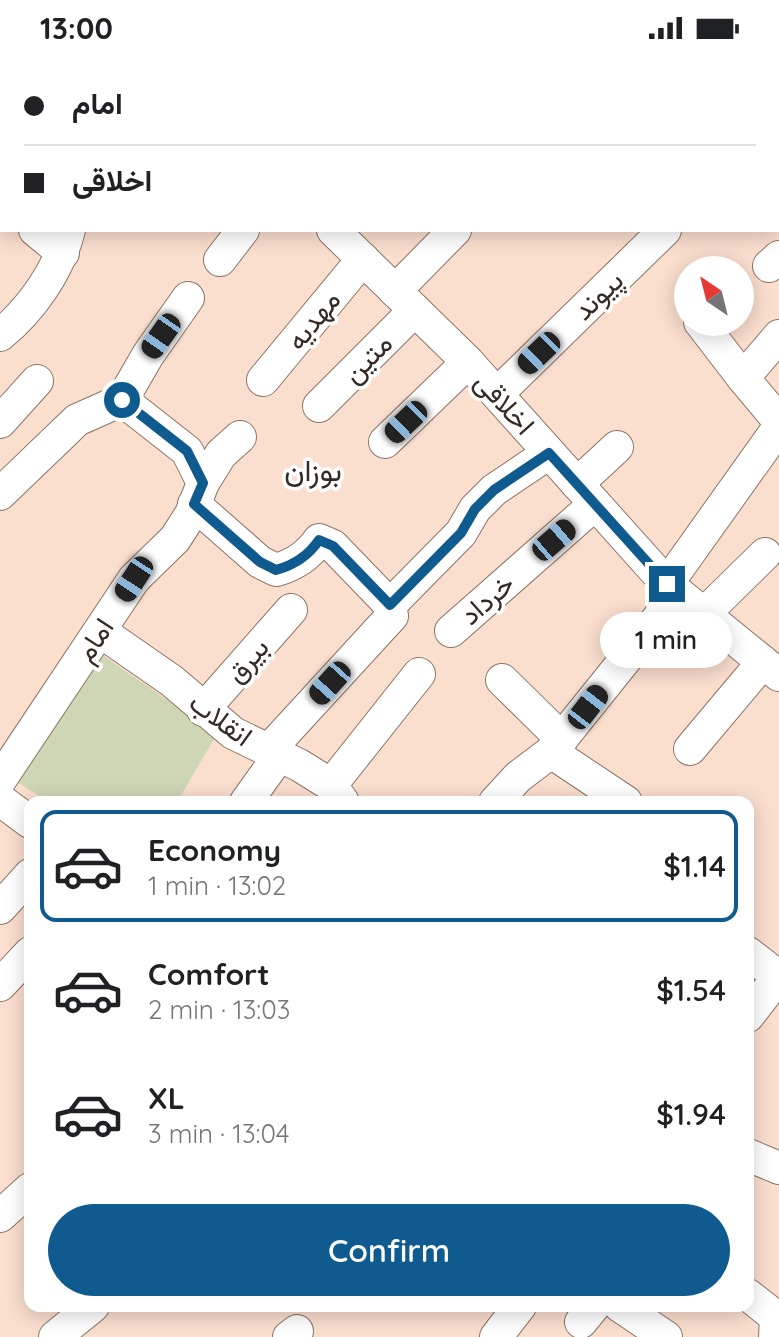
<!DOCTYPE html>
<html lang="en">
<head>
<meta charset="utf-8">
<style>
  :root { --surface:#fff; --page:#f6f6f6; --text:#202124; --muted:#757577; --line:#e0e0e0; --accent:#0f5b8f }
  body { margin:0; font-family:Quicksand,Vazirmatn,sans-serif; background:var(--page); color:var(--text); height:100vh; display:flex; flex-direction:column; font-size:30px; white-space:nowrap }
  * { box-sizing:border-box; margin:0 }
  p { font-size:26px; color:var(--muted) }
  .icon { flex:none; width:44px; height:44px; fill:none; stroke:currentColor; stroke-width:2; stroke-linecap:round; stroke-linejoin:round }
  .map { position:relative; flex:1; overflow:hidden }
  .details { position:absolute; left:24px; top:740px; width:730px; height:516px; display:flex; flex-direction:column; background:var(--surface); border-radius:16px; box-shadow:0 4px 20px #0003 }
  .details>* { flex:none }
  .guide { position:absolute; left:0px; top:0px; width:780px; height:176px; box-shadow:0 4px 20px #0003; display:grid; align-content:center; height:176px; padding:0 24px; background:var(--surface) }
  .needle { width:52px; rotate:325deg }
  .buttons { position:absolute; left:674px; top:200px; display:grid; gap:16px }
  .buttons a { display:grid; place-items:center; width:80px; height:80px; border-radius:50%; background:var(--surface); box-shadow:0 4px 20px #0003; font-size:40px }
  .end { position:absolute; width:36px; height:36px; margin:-18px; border:10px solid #0f5b8f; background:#fff; box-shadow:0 0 0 4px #fff }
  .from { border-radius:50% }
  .bubble { position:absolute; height:56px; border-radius:28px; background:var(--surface); box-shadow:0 4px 20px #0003; font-size:26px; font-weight:600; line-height:56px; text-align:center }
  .car { position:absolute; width:24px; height:48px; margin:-24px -12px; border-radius:10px; box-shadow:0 0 6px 2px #0007; background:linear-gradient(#222 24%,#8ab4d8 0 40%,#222 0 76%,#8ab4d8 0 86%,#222 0) }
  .guide b { display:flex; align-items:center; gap:28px; height:76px; font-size:30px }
  .guide b+b { border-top:2px solid var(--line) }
  .guide i { width:20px; height:20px; background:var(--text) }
  ul { padding:14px 0 0; list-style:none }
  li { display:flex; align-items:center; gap:24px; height:112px; margin:0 16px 12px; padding:0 8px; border:4px solid transparent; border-radius:16px }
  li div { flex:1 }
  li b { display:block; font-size:30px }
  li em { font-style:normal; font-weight:600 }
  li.current { border-color:var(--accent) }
  li>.icon { width:72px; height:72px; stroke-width:1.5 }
  .primary-button { display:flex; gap:16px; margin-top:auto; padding:16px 24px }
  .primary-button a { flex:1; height:92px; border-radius:48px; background:var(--accent); color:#fff; font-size:32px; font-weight:600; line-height:92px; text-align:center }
  .status { display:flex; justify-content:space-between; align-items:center; height:56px; padding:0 40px; background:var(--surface); direction:ltr }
  .status svg { height:22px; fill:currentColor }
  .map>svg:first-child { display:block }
  .green { fill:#cfd6b6 }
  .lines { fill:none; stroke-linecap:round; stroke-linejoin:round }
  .minor-casing { stroke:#8c7466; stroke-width:34 }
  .minor { stroke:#fff; stroke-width:32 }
  .route { stroke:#0f5b8f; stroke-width:10 }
  .labels { text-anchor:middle; stroke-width:7; stroke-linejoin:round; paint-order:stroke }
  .street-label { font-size:28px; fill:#352a24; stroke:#fff }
  .neighbourhood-label { font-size:30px; fill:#352a24; stroke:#fff }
</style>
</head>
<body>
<div class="status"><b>13:00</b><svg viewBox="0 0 49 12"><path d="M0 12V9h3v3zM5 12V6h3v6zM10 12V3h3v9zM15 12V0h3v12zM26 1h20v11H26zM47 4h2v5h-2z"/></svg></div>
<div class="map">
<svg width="779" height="1281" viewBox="0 0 779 1281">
  <rect width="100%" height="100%" fill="#fadece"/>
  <!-- green -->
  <path class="green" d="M102,599L217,678L177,746H49L14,724Z"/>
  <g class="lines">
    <!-- minor casing -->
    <g class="minor-casing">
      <g id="minor">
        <path d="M127,0L130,2"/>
        <path d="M691,0L694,2"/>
        <path d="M172,2L174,0"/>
        <path d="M625,2L627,0"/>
        <path d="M759,2L761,0"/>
        <path d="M778,93L779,95"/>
        <path d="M0,146L2,148"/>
        <path d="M35,174L63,197"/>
        <path d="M333,174L468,306L667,528L779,619"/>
        <path d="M220,204L243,174"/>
        <path d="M769,210L779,201"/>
        <path d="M395,235L455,174"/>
        <path d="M700,266L743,322"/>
        <path d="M0,279C32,253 59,214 69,174"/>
        <path d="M779,280L743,322L779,365"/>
        <path d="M263,324L363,203"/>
        <path d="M497,338L665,174"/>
        <path d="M319,350L415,254"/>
        <path d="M0,366L37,325"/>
        <path d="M385,386L468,306"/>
        <path d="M203,427L221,398L240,381"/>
        <path d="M577,428L617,391"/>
        <path d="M0,438L77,364L122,344L148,299L188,242"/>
        <path d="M194,448L260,506L276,514C294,509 309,499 319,484L333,490L390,549L392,560L268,695"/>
        <path d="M390,549L461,477L475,453L494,434L549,397"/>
        <path d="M704,558L765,498"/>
        <path d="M100,575L172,625L233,677L299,709L331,729L343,746"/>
        <path d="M451,575L595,448"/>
        <path d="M502,624L562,683"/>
        <path d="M203,654L291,554"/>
        <path d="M690,693L763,606"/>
        <path d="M551,696L626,746"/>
        <path d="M0,724L134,523L175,483L191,458L203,427L187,395L122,344"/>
        <path d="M331,729L419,618"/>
        <path d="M0,744L30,766"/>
        <path d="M246,746L279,700"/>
        <path d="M495,746L518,721L551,696L661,559L667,528L779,371"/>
        <path d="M0,852L30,819"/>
        <path d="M748,897L779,921"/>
        <path d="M0,929L30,897"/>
        <path d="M748,960L779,920"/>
        <path d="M748,1099L779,1112"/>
        <path d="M0,1160L30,1133"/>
        <path d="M748,1239L776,1261L775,1281"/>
        <path d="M620,1250L666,1281"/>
        <path d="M581,1266L594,1250"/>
        <path d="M55,1281L93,1250"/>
        <path d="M289,1281L297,1275"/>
        <path d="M496,1281L520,1250"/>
      </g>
    </g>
    <!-- minor -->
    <use href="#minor" class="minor"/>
  </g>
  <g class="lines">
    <!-- route -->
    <path class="route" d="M122,344L187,395L203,427L194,448L260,506L276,514C294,509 309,499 319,484L333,490L390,549L461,477L475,453L494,434L549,397L667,528"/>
  </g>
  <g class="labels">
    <!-- street labels -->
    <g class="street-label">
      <text transform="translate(598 239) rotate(-44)" y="10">پیوند</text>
      <text transform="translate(313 264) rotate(-51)" y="10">مهدیه</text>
      <text transform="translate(367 302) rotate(-45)" y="10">متین</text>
      <text transform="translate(505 347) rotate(48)" y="10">اخلاقی</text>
      <text transform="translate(487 543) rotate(-41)" y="10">خرداد</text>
      <text transform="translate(94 584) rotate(-57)" y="10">امام</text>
      <text transform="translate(247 604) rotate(-49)" y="10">بیرق</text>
      <text transform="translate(221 663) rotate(36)" y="10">انقلاب</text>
    </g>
    <!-- neighbourhood labels -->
    <g class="neighbourhood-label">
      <text x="313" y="425">بوزان</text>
    </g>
  </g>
</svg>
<div class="buttons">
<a><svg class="needle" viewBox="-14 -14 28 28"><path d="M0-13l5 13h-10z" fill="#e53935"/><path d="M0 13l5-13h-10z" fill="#757577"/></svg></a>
</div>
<i class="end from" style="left:122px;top:344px"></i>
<i class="end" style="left:667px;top:528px"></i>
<div class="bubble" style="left:600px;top:556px;width:132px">1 min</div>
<i class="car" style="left:161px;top:280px;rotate:215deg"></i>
<i class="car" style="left:539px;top:297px;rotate:226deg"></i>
<i class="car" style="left:406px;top:366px;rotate:226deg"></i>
<i class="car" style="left:554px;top:484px;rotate:49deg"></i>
<i class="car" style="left:134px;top:523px;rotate:213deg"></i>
<i class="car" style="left:330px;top:627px;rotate:222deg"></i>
<i class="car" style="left:588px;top:651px;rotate:38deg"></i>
<div class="guide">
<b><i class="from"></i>امام</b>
<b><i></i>اخلاقی</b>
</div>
<section class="details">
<ul>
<li class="current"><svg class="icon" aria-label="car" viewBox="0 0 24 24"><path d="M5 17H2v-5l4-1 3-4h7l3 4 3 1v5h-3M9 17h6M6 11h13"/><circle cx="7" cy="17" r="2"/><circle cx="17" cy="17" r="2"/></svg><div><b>Economy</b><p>1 min · 13:02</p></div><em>$1.14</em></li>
<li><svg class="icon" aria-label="car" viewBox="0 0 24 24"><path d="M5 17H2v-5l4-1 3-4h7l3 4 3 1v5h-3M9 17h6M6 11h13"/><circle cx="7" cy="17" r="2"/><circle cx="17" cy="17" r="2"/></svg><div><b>Comfort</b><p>2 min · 13:03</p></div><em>$1.54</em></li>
<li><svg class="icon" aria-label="car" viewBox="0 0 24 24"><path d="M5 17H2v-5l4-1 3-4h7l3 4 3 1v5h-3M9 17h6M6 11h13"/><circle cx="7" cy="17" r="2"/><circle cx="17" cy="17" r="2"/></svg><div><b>XL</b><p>3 min · 13:04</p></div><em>$1.94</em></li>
</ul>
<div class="primary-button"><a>Confirm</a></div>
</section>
</div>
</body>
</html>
